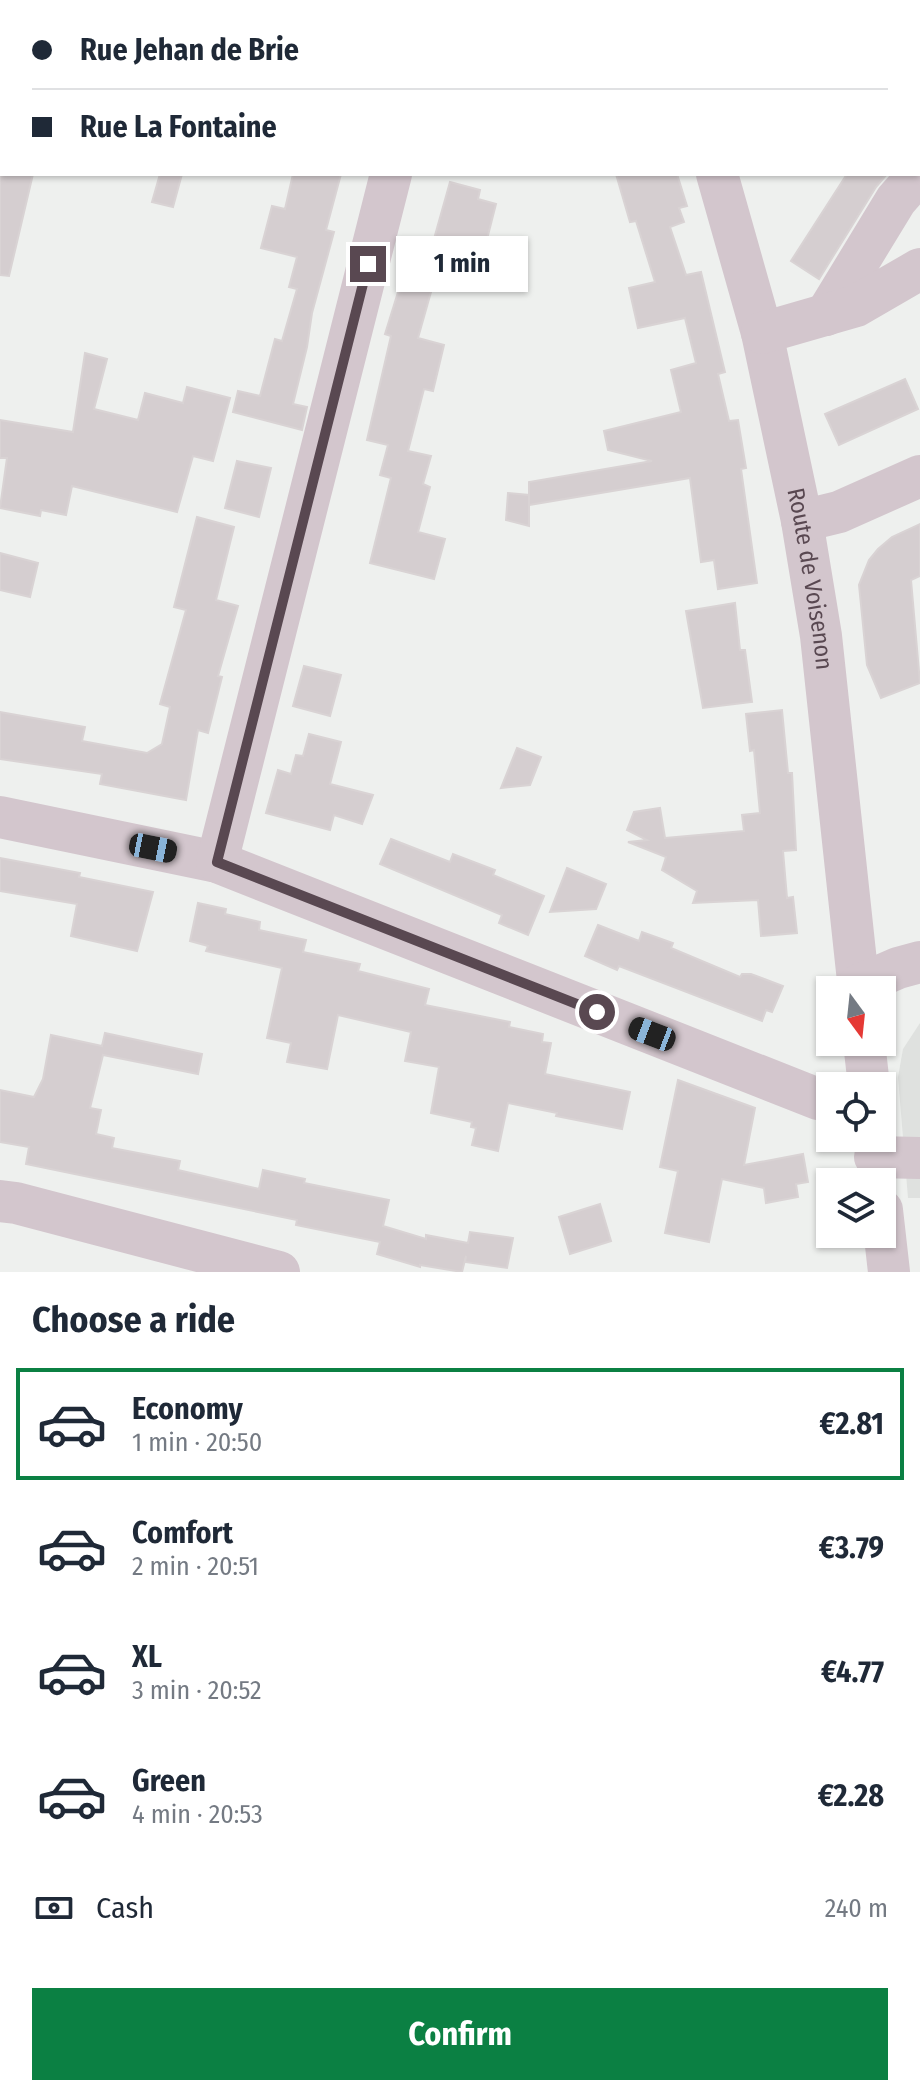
<!DOCTYPE html>
<html lang="en">
<head>
<meta charset="utf-8">
<style>
  :root { --surface:#fff; --page:#f6f6f7; --text:#1f2937; --muted:#747a83; --line:#e0e1e3; --accent:#0b8043 }
  body { margin:0; font-family:"Fira Sans Condensed",sans-serif; background:var(--page); color:var(--text); height:100vh; display:flex; flex-direction:column; font-size:30px; white-space:nowrap }
  * { box-sizing:border-box; margin:0 }
  p { font-size:26px; color:var(--muted) }
  .icon { flex:none; width:44px; height:44px; fill:none; stroke:currentColor; stroke-width:2; stroke-linecap:round; stroke-linejoin:round }
  .map { position:relative; height:1272px; overflow:hidden }
  .panel { display:flex; flex-direction:column; background:var(--surface); flex:1 }
  .panel>* { flex:none }
  .banner { position:absolute; left:0px; top:0px; width:920px; height:176px; box-shadow:0 2px 6px #0004; display:grid; align-content:center; height:176px; padding:0 32px; background:var(--surface) }
  .needle { width:52px; rotate:165deg }
  .controls { position:absolute; left:816px; top:976px; display:grid; gap:16px }
  .controls a { display:grid; place-items:center; width:80px; height:80px; border-radius:0px; background:var(--surface); box-shadow:0 2px 6px #0004; font-size:40px }
  .end { position:absolute; width:36px; height:36px; margin:-18px; border:10px solid #594851; background:#fff; box-shadow:0 0 0 4px #fff }
  .from { border-radius:50% }
  .bubble { position:absolute; height:56px; border-radius:0px; background:var(--surface); box-shadow:0 2px 6px #0004; font-size:26px; font-weight:700; line-height:56px; text-align:center }
  .car { position:absolute; width:24px; height:48px; margin:-24px -12px; border-radius:10px; box-shadow:0 0 6px 2px #0007; background:linear-gradient(#222 24%,#8ab4d8 0 40%,#222 0 76%,#8ab4d8 0 86%,#222 0) }
  .banner b { display:flex; align-items:center; gap:28px; height:76px; font-size:30px }
  .banner b+b { border-top:2px solid var(--line) }
  .banner i { width:20px; height:20px; background:var(--text) }
  ul { padding:0; list-style:none }
  li { display:flex; align-items:center; gap:24px; height:112px; margin:0 16px 12px; padding:0 16px; border:4px solid transparent; border-radius:0px }
  li div { flex:1 }
  li b { display:block; font-size:30px }
  li em { font-style:normal; font-weight:700 }
  li.on { border-color:var(--accent) }
  li>.icon { width:72px; height:72px; stroke-width:1.5 }
  h2 { padding:0 32px; font-size:36px; line-height:96px }
  .pay { display:flex; align-items:center; gap:20px; height:88px; padding:0 32px; font-size:30px }
  .pay p { margin-inline-start:auto }
  .cta { display:flex; gap:16px; margin-top:auto; padding:16px 32px }
  .cta a { flex:1; height:92px; border-radius:0px; background:var(--accent); color:#fff; font-size:32px; font-weight:700; line-height:92px; text-align:center }
  .map>svg:first-child { display:block }
  .education { fill:#dfe1df }
  .building { fill:#d5ced0; stroke:#d9d3d4; stroke-width:2 }
  .lines { fill:none; stroke-linecap:round; stroke-linejoin:round }
  .minor { stroke:#d3c6cd; stroke-width:42 }
  .route { stroke:#594851; stroke-width:10 }
  .labels { text-anchor:middle; stroke-width:8; stroke-linejoin:round; paint-order:stroke }
  .street-label { font-size:24px; fill:#594851; stroke:#fff }
</style>
</head>
<body>
<div class="map">
<svg width="920" height="1272" viewBox="0 0 920 1272">
  <rect width="100%" height="100%" fill="#eef0ee"/>
  <!-- education -->
  <path class="education" d="M920,1023V1198H908L898,1077L903,1049Z"/>
  <!-- building -->
  <g class="building">
    <path d="M0,174H33L9,276L0,275Z"/>
    <path d="M160,174H182L173,207L152,202Z"/>
    <path d="M293,174H341L326,230L334,232L312,313L307,347L293,404L307,407L302,430L233,412L238,391L260,396L275,339L282,341L297,289L289,287L297,257L261,248L272,206L285,209Z"/>
    <path d="M616,174H677L687,206L679,208L684,222L670,227L686,275L701,272L725,372L718,374L729,421L738,420L746,468L741,469L757,583L718,589L714,560L701,562L690,478L529,505V482L652,461L608,450L604,431L681,412L671,370L696,363L685,318L638,328L629,288L655,282L636,221L630,222Z"/>
    <path d="M847,174H887L876,187L819,279L791,261Z"/>
    <path d="M450,182L480,190L478,199L496,204L482,259L432,246Z"/>
    <path d="M403,276L433,285L418,338L444,345L433,391L424,389L408,451L431,456L423,484L430,487L418,532L445,539L434,579L370,563L391,478L380,475L388,445L367,440L391,336L385,334Z"/>
    <path d="M85,353L107,359L94,409L138,420L145,393L183,403L187,387L230,398L213,461L193,456L177,512L72,486L66,515L41,510L40,516L0,508L7,458H0V420L73,432Z"/>
    <path d="M905,379L918,409L839,445L825,414Z"/>
    <path d="M237,461L271,468L259,517L225,508Z"/>
    <path d="M508,493L529,495V526L506,520Z"/>
    <path d="M197,517L234,527L216,600L238,606L218,676L222,677L208,733L198,730L186,800L100,784L102,774L0,759V712L85,727L82,741L147,753L162,744L170,707L160,704L186,610L174,607Z"/>
    <path d="M920,524V576L911,580L920,683L881,698L867,665L859,585L869,560L878,549L892,537Z"/>
    <path d="M0,553L38,563L30,597L0,590Z"/>
    <path d="M735,603L740,650H745L752,702L703,708L686,611Z"/>
    <path d="M304,666L341,675L330,716L293,706Z"/>
    <path d="M782,710L788,773H792L796,850L783,851L787,898L793,897L797,933L761,936L758,900L693,903L697,891L662,870L666,857L628,842L647,840L627,830L634,812L660,808L665,838L744,831L742,815L760,813L754,750L750,751L746,714Z"/>
    <path d="M309,734L341,742L330,784L373,795L362,824L334,815L330,830L266,813L278,770L291,774L296,755L303,756Z"/>
    <path d="M517,748L541,757L530,785L501,788Z"/>
    <path d="M391,839L450,862L453,854L495,870L493,875L544,896L528,935L499,923L502,915L380,864Z"/>
    <path d="M0,858L80,873L79,877L153,892L137,951L71,936L77,904L0,891Z"/>
    <path d="M567,868L606,884L596,909L550,912Z"/>
    <path d="M198,903L226,909L225,914L260,922L259,930L306,940L303,952L360,964L358,971L429,989L425,1005L510,1022L509,1027L543,1034L542,1042L551,1043L545,1074L630,1092L622,1129L556,1116L557,1113L508,1103L498,1151L472,1145L476,1128L471,1127L472,1122L431,1113L439,1067L405,1061L411,1032L338,1015L327,1069L287,1062L291,1043L267,1038L282,968L206,951L208,946L190,941Z"/>
    <path d="M598,925L639,941L642,932L673,943L671,948L740,977L742,974H751L783,986L772,1012L766,1010L762,1021L619,966L617,970L585,956Z"/>
    <path d="M105,1033L202,1054L198,1074L103,1055L90,1108L101,1110L96,1134L114,1138L112,1148L180,1161L178,1170L259,1189L263,1170L305,1179L304,1183L389,1200L383,1226L426,1239V1235L468,1243L470,1232L513,1238L507,1268L465,1262L466,1256L462,1272L420,1265V1267L377,1254L380,1242L296,1225L297,1220L26,1164L29,1147L0,1142V1090L34,1097L43,1079L51,1035L102,1046Z"/>
    <path d="M678,1080L755,1108L744,1165L803,1154L808,1182L796,1184L798,1197L766,1203L764,1188L722,1179L709,1242L665,1233L678,1171L660,1167Z"/>
    <path d="M600,1204L611,1241L570,1254L559,1217Z"/>
  </g>
  <g class="lines">
    <!-- minor -->
    <g class="minor">
      <path d="M655,0L656,2"/>
      <path d="M435,2V0"/>
      <path d="M918,15L920,13"/>
      <path id="s1" d="M717,174L762,333L802,521L821,636L859,990"/>
      <path d="M826,315L896,200L920,173"/>
      <path d="M762,333L856,306L920,269"/>
      <path d="M802,521L839,512L920,476"/>
      <path d="M0,817L217,862L818,1099L830,1101"/>
      <path d="M217,862L391,174"/>
      <path d="M859,985L898,968L920,962"/>
      <path d="M864,1042L869,1086"/>
      <path d="M875,1157L920,1158"/>
      <path d="M0,1201L16,1203L279,1272"/>
      <path d="M882,1210L889,1272"/>
    </g>
  </g>
  <g class="lines">
    <!-- route -->
    <path class="route" d="M368,264L217,862L597,1012"/>
  </g>
  <g class="labels">
    <!-- street labels -->
    <g class="street-label">
      <text dy="8" stroke="none"><textPath href="#s1" startOffset="416">Route de Voisenon</textPath></text>
    </g>
  </g>
</svg>
<div class="controls">
<a><svg class="needle" viewBox="-14 -14 28 28"><path d="M0-13l5 13h-10z" fill="#e53935"/><path d="M0 13l5-13h-10z" fill="#747a83"/></svg></a>
<a><svg class="icon" aria-label="locate" viewBox="0 0 24 24"><circle cx="12" cy="12" r="6"/><path d="M12 2v4M12 18v4M2 12h4M18 12h4"/></svg></a>
<a><svg class="icon" aria-label="layers" viewBox="0 0 24 24"><path d="M12 4l9 5-9 5-9-5zM3 14l9 5 9-5"/></svg></a>
</div>
<i class="end from" style="left:597px;top:1012px"></i>
<i class="end" style="left:368px;top:264px"></i>
<div class="bubble" style="left:396px;top:236px;width:132px">1 min</div>
<i class="car" style="left:153px;top:848px;rotate:101deg"></i>
<i class="car" style="left:652px;top:1034px;rotate:291deg"></i>
<div class="banner">
<b><i class="from"></i>Rue Jehan de Brie</b>
<b><i></i>Rue La Fontaine</b>
</div>
</div>
<section class="panel">
<h2>Choose a ride</h2>
<ul>
<li class="on"><svg class="icon" aria-label="car" viewBox="0 0 24 24"><path d="M5 17H2v-5l4-1 3-4h7l3 4 3 1v5h-3M9 17h6M6 11h13"/><circle cx="7" cy="17" r="2"/><circle cx="17" cy="17" r="2"/></svg><div><b>Economy</b><p>1 min · 20:50</p></div><em>€2.81</em></li>
<li><svg class="icon" aria-label="car" viewBox="0 0 24 24"><path d="M5 17H2v-5l4-1 3-4h7l3 4 3 1v5h-3M9 17h6M6 11h13"/><circle cx="7" cy="17" r="2"/><circle cx="17" cy="17" r="2"/></svg><div><b>Comfort</b><p>2 min · 20:51</p></div><em>€3.79</em></li>
<li><svg class="icon" aria-label="car" viewBox="0 0 24 24"><path d="M5 17H2v-5l4-1 3-4h7l3 4 3 1v5h-3M9 17h6M6 11h13"/><circle cx="7" cy="17" r="2"/><circle cx="17" cy="17" r="2"/></svg><div><b>XL</b><p>3 min · 20:52</p></div><em>€4.77</em></li>
<li><svg class="icon" aria-label="car" viewBox="0 0 24 24"><path d="M5 17H2v-5l4-1 3-4h7l3 4 3 1v5h-3M9 17h6M6 11h13"/><circle cx="7" cy="17" r="2"/><circle cx="17" cy="17" r="2"/></svg><div><b>Green</b><p>4 min · 20:53</p></div><em>€2.28</em></li>
</ul>
<div class="pay"><svg class="icon" aria-label="cash" viewBox="0 0 24 24"><path d="M3 7h18v10H3z"/><circle cx="12" cy="12" r="2"/></svg>Cash<p>240 m</p></div>
<div class="cta"><a>Confirm</a></div>
</section>
</body>
</html>
